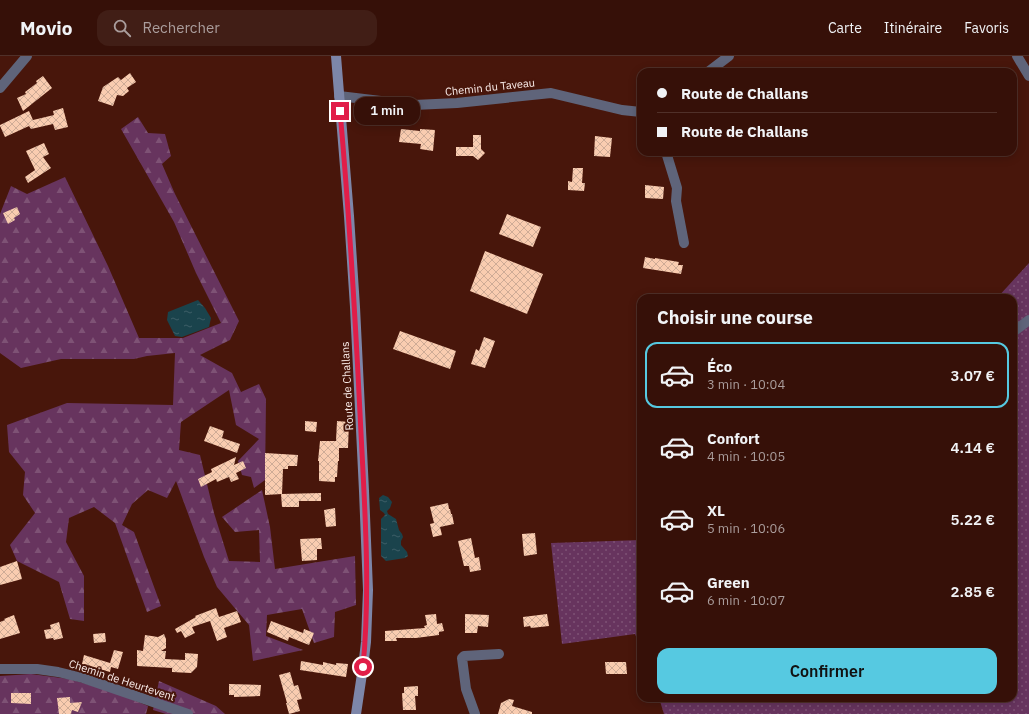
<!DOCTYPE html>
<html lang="fr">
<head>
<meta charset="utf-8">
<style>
  :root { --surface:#361008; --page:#411e16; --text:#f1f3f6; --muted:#aa9d9c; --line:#503029; --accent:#56c9e1 }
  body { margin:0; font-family:"IBM Plex Sans",sans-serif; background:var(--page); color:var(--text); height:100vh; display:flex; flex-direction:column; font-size:15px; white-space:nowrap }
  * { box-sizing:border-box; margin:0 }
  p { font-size:13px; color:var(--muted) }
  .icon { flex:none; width:22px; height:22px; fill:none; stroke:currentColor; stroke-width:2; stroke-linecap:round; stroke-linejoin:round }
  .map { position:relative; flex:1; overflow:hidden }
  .details { position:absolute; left:637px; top:238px; width:380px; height:408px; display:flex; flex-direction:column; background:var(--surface); border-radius:12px; box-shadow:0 2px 10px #0003,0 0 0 1px var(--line) }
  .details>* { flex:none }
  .top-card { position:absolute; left:637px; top:12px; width:380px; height:88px; border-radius:12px; box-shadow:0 2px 10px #0003,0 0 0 1px var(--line); display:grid; align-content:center; height:88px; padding:0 20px; background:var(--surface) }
  .end { position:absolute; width:18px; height:18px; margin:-9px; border:5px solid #e11d48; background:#fff; box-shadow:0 0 0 2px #fff }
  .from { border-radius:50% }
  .bubble { position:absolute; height:28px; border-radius:12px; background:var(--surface); box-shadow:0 2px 10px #0003,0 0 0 1px var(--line); font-size:13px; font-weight:600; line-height:28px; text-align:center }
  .top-card b { display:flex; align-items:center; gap:14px; height:38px; font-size:15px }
  .top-card b+b { border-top:1px solid var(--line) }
  .top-card i { width:10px; height:10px; background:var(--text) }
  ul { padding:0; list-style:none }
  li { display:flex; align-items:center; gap:12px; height:66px; margin:0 8px 6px; padding:0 12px; border:2px solid transparent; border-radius:12px }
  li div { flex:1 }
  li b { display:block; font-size:15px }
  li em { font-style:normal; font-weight:600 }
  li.selected { border-color:var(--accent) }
  li>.icon { width:36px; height:36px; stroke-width:1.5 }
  h2 { padding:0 20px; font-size:18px; line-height:48px }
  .cta { display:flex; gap:8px; margin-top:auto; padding:8px 20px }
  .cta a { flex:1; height:46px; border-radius:12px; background:var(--accent); color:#111; font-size:16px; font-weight:600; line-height:46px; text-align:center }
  header { display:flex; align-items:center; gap:24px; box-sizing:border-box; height:56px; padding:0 20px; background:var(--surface); border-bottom:1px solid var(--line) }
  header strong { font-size:19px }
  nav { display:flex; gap:22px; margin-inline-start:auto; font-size:14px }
  .search { width:280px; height:36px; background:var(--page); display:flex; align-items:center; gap:10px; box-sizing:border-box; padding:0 14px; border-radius:12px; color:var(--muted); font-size:15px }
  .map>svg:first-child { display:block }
  .grass { fill:url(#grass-dots) }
  .forest { fill:url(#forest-firs) }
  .water { fill:url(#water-ripples) }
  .building { fill:url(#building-cross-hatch) }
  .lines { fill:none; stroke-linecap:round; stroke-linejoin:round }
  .minor { stroke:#5f647a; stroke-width:10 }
  .secondary { stroke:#7d86a9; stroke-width:10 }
  .route { stroke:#e11d48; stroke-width:5 }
  .labels { text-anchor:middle; stroke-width:4; stroke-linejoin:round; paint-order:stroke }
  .street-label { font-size:11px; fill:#fbedea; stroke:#48160b }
</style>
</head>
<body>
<header>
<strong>Movio</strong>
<div class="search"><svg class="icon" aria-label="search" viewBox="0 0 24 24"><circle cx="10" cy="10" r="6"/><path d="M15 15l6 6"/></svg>Rechercher</div>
<nav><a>Carte</a><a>Itinéraire</a><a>Favoris</a></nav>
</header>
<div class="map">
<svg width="1029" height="658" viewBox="0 0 1029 658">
  <defs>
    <pattern id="grass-dots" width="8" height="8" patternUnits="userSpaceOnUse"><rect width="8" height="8" fill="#67345e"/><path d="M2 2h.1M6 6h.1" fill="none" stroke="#7e5275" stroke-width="1.8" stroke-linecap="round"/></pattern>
    <pattern id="forest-firs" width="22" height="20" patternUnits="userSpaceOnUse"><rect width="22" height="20" fill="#67345e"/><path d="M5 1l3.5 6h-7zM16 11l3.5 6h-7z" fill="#7e5275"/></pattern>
    <pattern id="water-ripples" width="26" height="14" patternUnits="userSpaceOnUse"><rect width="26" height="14" fill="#1a434c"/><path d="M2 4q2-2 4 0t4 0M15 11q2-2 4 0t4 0" fill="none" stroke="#3c5e66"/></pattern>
    <pattern id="building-cross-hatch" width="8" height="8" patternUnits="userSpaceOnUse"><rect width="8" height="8" fill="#f9ccb0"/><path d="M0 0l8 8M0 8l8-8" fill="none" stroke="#ceab96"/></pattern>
  </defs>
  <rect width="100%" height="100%" fill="#48160b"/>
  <!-- grass -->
  <g class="grass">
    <path d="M1029,207V658H664L659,642H1013V242H997Z"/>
    <path d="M641,484V593L635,578L562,588L551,487Z"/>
  </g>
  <!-- forest -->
  <g class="forest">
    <path d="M138,61L148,77L165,78L171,100L162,108L175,138L239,265L230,284L200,299L232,317L241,336L259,328L266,343L265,424L254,432L251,421L242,419L238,405L259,383L236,369L229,334L181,366L179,394L200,399L214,457L229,505L260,506L259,474L235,476L222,461L262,434L270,471L275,513L355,500L356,549L335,556L334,581L314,587L302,553L267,559L266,580L303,594L253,605L249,569L217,531L204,501L176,425L167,442L148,434L132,448L122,469L134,476L161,550L147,556L115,467L94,451L69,462L66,486L84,520V565L70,563L59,526L17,505L10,489L35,457L23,439L25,416L9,396L7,369L67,347L173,349L175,297L147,300L134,303H61L21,312L0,297V158L11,130L27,138L65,121L108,210L139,282H183L221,267L196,217L174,166L121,73Z"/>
    <path d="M31,618L69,623L111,635L148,650L146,658H0V620Z"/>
    <path d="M159,625L216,650L225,658H166L153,654Z"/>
  </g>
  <!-- water -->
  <g class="water">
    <path d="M198,244L205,252L211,262L209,271L182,281L175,280L167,264L168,256Z"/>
    <path d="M383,439L388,441L392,446L390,452L387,455L388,458L396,463L399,474L402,478L403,481L401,485V489L407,496L408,500L405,502L386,505L381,500V463L385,459L384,457L380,454L379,442Z"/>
  </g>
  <!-- building -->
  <g class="building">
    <path d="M130,17L136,26L127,32L129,35L123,40L117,39L113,50L98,45L103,31L118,21L121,24Z"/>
    <path d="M43,20L52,32L23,55L17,42L26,38L25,36L37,27L36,25Z"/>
    <path d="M63,52L68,71L55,74L53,68L31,73L29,70L5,81L0,70V69L29,55L33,64L54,59L53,55Z"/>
    <path d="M401,73L420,75V73L435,74L433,95L420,93L421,88L399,86Z"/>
    <path d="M473,79H481V93L485,97L478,104L473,100H456V91H473Z"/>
    <path d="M595,80L612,82L610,101L594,100Z"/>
    <path d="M44,87L49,98L43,101L51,112L28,127L25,121L35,114L26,95Z"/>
    <path d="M573,112H583L582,127H585L584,135L568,134V125L572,126Z"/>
    <path d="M645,129L664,131L663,143L645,142Z"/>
    <path d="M17,151L20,158L14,162L15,164L8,168L3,157Z"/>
    <path d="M507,158L541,171L533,191L499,178Z"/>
    <path d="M485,195L543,218L527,258L470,235Z"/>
    <path d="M645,201L655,203V202L679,206L678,209H683L681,218L643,212Z"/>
    <path d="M400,275L456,295L450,313L393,293Z"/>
    <path d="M484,281L495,285L485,312L471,308L476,293L479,295Z"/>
    <path d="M305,365L317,366L316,376L305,375Z"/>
    <path d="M337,365L349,366L348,392H339V405H338L337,421H335V426L319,425V405H318L320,385H336Z"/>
    <path d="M210,370L224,375L222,382L240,388L237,397L204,385Z"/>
    <path d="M265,397L298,399L297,410H288V413H283L282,438L265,439Z"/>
    <path d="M236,401L234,409L243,405L246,412L236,417L239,423L231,426L229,421L217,426L216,423L201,431L198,423L212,416L211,413Z"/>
    <path d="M321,437V445H299V451H282L281,438Z"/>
    <path d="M448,447L449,453H450L451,458H452L454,468L440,471L442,479L433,481L430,468L434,467L430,451Z"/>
    <path d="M335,452L336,470L326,471L324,454Z"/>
    <path d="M535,477L537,498L524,500L522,478Z"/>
    <path d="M321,482L322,493H317V504L302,505L300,483Z"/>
    <path d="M471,482L475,502L479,501L481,514L470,516L469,510H464L458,485Z"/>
    <path d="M17,505L22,523L0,529V511Z"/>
    <path d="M216,552L219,561L237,555L241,566L224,572L227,581L217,585L210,565L192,571L195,577L185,582L181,575L177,577L175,573L196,561L195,560Z"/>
    <path d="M436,558L437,568L442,567L444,575L439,576V579L416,582H396L397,585H385V575L425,572L424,570L427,569L425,559Z"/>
    <path d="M465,558L489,559L488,571L478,570L477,577H465Z"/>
    <path d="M547,558L549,570L531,572L530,570L524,571L523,561Z"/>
    <path d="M14,559L20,577L0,583V566L5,564L4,563Z"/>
    <path d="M271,565L303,577L304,573L314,577L309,589L289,581L288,585L267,576Z"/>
    <path d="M59,566L63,582L54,584L53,582L46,583L44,574L51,573L50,569Z"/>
    <path d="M105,577L106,586L94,587L93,578Z"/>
    <path d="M164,578L166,583V592L161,595H166L165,603L185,604V597L198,598L197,611L191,617L172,616V612L137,610V594L143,595L145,579L158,581Z"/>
    <path d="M114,594L123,596L118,613L111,611L110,616L82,608L84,599L110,607Z"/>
    <path d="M301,605L323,609V606L336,609V607L348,608L346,621L300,614Z"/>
    <path d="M605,606H626L627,618H606Z"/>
    <path d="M290,616L294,630L298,629L302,643L297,644L300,655L289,658L286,647H287L279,619Z"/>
    <path d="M229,628L261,629L260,640L234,641V639H229Z"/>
    <path d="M418,630V640H415L416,654H403L402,637H404V631Z"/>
    <path d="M11,637H31V648L11,647Z"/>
    <path d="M70,641V647L82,646L78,656L72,654L71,658H59L57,642Z"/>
    <path d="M509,643L514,644L512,650L532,656V658H498L501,647Z"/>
  </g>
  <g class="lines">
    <!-- minor -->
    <g class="minor">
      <path d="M1017,0L1029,20"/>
      <path d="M708,16L729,0"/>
      <path d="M0,32L27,0"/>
      <path d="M339,40L414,49L457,47L551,37L622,54L641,56"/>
      <path d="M666,96L677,132L676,145L684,187"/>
      <path d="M1013,276L1029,264"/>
      <path d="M0,613H37L58,616L83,622L188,658"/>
      <path d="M475,658L466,633L462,602L464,600L499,598"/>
    </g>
    <!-- secondary -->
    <path class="secondary" d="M336,0L349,160L355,251L364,435L368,534L366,586L363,611L356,658"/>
  </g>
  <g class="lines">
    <!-- route -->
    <path class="route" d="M340,55C349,155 355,256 360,357C364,442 371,527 363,611"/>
  </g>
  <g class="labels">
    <!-- street labels -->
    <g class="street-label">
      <text transform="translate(490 31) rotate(-6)" y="4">Chemin du Taveau</text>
      <text transform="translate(347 330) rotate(-93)" y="4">Route de Challans</text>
      <text transform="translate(122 624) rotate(18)" y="4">Chemin de Heurtevent</text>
    </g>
  </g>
</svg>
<i class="end from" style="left:363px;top:611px"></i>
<i class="end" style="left:340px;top:55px"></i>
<div class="bubble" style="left:354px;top:41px;width:66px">1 min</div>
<div class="top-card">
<b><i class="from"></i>Route de Challans</b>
<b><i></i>Route de Challans</b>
</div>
<section class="details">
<h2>Choisir une course</h2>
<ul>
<li class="selected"><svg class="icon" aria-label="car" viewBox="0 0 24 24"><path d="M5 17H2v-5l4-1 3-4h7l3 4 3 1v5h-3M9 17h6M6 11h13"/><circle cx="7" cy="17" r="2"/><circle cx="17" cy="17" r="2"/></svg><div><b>Éco</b><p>3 min · 10:04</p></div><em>3.07 €</em></li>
<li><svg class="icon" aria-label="car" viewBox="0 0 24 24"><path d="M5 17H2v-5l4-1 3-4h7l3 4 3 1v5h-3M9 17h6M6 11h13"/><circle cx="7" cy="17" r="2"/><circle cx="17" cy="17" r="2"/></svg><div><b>Confort</b><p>4 min · 10:05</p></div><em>4.14 €</em></li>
<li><svg class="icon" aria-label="car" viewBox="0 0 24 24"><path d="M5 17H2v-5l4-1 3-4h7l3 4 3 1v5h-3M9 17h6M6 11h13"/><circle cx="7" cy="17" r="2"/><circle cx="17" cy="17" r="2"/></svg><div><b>XL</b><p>5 min · 10:06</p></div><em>5.22 €</em></li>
<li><svg class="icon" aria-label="car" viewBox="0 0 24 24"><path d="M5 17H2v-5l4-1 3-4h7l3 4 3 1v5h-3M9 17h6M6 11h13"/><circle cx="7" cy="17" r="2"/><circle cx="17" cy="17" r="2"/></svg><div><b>Green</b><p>6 min · 10:07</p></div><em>2.85 €</em></li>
</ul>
<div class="cta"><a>Confirmer</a></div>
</section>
</div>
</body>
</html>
